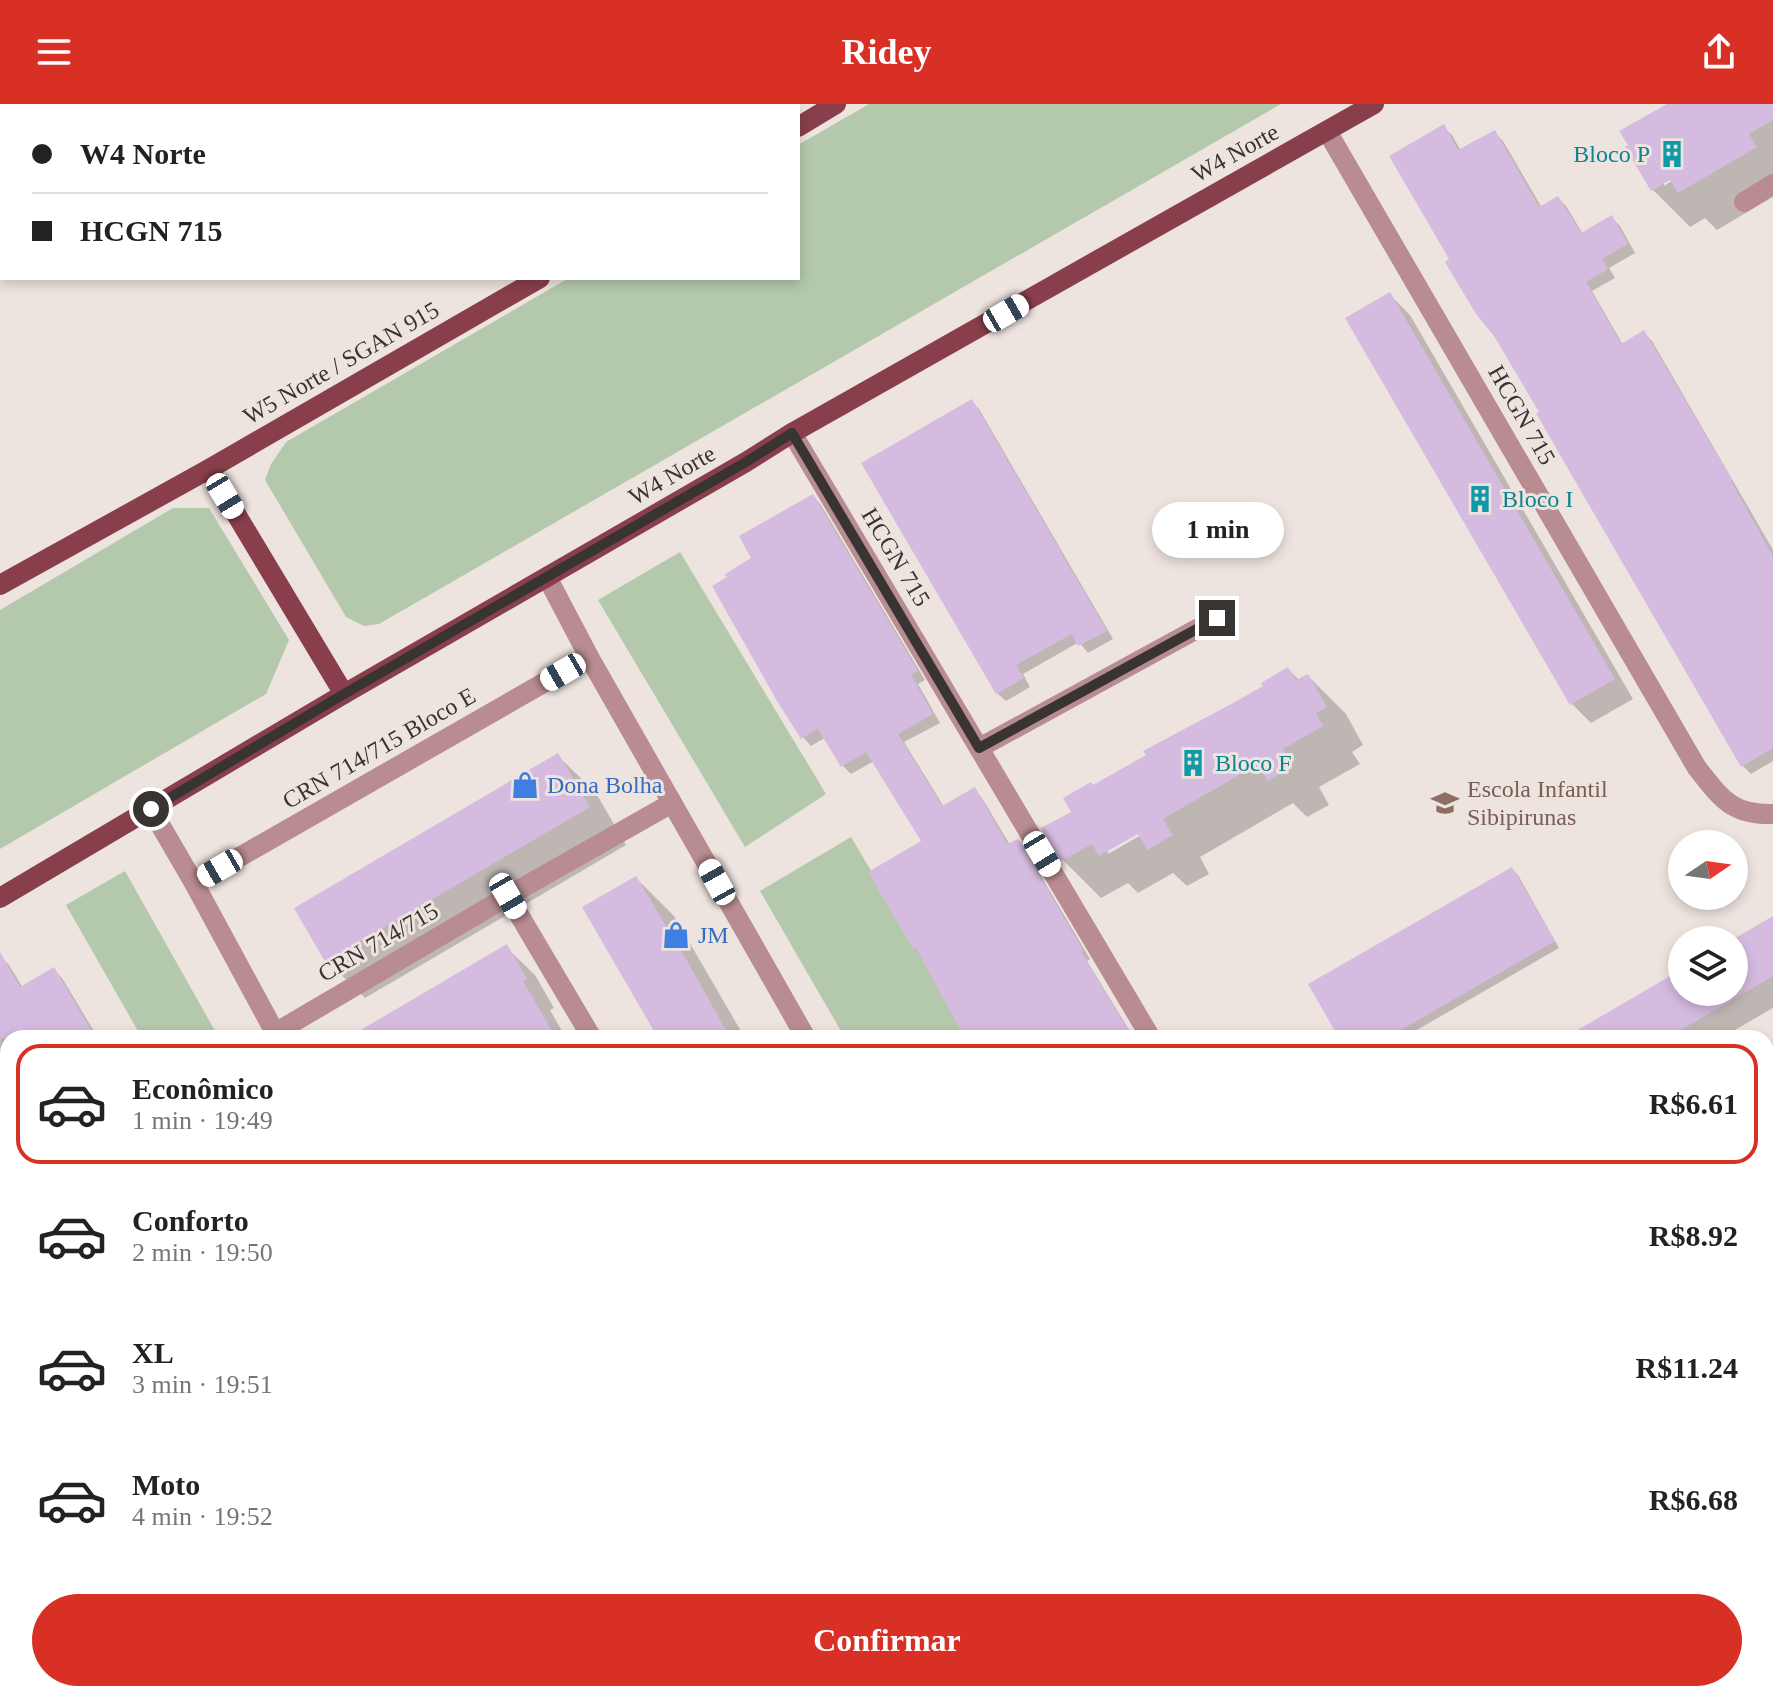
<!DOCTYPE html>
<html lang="pt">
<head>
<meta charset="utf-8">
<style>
  :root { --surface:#fff; --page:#f6f6f6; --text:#222; --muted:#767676; --line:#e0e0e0; --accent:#d93025 }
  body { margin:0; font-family:Georgia,serif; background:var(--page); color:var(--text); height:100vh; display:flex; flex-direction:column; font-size:30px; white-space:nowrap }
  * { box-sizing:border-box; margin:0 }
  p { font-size:26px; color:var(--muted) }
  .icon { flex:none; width:44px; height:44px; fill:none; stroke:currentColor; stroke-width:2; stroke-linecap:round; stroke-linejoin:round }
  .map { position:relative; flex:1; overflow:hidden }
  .sheet { position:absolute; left:0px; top:926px; width:1774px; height:672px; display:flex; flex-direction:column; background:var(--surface); border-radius:24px 24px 0 0; box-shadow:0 4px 12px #0003 }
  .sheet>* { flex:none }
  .guide { position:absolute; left:0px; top:0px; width:800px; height:176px; box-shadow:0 4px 12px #0003; display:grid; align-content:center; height:176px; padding:0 32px; background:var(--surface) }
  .needle { width:52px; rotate:77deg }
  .buttons { position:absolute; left:1668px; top:726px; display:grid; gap:16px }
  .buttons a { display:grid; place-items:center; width:80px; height:80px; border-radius:50%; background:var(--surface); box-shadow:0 4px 12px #0003; font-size:40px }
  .end { position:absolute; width:36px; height:36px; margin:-18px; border:10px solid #383432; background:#fff; box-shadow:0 0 0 4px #fff }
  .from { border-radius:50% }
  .bubble { position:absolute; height:56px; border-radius:28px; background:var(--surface); box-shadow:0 4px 12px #0003; font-size:26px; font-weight:800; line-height:56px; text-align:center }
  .car { position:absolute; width:24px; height:48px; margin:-24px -12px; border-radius:10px; box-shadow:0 0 6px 2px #0007; background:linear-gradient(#fff 24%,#345 0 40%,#fff 0 76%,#345 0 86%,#fff 0) }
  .guide b { display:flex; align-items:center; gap:28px; height:76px; font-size:30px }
  .guide b+b { border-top:2px solid var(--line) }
  .guide i { width:20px; height:20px; background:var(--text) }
  ul { padding:14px 0 0; list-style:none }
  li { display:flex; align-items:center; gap:24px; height:120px; margin:0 16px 12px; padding:0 16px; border:4px solid transparent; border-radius:24px }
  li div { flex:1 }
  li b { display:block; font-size:30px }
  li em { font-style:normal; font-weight:800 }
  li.current { border-color:var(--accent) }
  li>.icon { width:72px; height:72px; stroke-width:1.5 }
  .button { display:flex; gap:16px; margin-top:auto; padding:16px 32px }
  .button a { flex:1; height:92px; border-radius:48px; background:var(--accent); color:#fff; font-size:32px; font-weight:800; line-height:92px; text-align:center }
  header { display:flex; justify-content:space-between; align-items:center; height:104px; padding:0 32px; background:var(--accent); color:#fff; font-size:36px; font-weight:800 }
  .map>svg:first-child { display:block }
  .green { fill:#b4c9ac }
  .shadow { fill:#0003; fill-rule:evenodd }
  .building { fill:#d6bbe0 }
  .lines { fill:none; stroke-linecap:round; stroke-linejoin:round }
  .minor { stroke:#b88c90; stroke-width:20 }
  .major { stroke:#893f4b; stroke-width:20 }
  .route { stroke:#383432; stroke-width:10 }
  .labels { text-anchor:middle; stroke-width:6; stroke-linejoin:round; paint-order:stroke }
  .street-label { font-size:24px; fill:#383432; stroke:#eee4df }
  .culture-label { font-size:24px; fill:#0d838f; stroke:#eee4df; text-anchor:start }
  .shop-label { font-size:24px; fill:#366cbe; stroke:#eee4df; text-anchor:start }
  .education-label { font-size:24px; fill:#785e54; stroke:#eee4df; text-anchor:start }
</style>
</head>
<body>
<header><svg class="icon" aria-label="menu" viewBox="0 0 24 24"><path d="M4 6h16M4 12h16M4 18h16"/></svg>Ridey<svg class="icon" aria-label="share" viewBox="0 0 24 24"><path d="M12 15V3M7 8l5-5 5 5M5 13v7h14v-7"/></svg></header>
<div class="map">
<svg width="1773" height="1598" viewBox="0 0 1773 1598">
  <rect width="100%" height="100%" fill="#eee4df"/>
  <!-- green -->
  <g class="green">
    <path d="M869,0H1281L379,520L364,522L346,513L265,376L271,360L286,338L569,174H798V41Z"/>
    <path d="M173,404H209L289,536L266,590L0,745V506Z"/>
    <path d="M680,448L826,690L745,743L598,496Z"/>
    <path d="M851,733L971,934H845L760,787Z"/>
    <path d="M125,767L219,934H142L66,801Z"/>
  </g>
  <!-- shadow -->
  <g class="shadow">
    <path d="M38,0H113L110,2H39Z"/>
    <path d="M128,0H334L335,2H130Z"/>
    <path d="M1670,0H1773V93L1717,126L1705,114L1690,123L1653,86ZM1679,72L1664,82V77Z"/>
    <path d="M1443,23L1452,31L1461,47L1494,28L1503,37L1542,104L1558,94L1566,102L1583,130L1611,113L1620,122L1635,149L1609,164L1615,174L1592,187L1623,241L1644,229L1652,237L1773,446V657L1751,670L1742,661L1541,308L1452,156Z"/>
    <path d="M1390,191L1410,211L1633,595L1591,619L1571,599Z"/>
    <path d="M971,297L979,305L1113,535L1088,549L1079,538L1023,570L1030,583L1006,597L997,589Z"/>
    <path d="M813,392L821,401L925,576L918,580L940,619L904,638L944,703L974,685L982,694L1010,741L1017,737L1025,745L1090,855L1087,857L1134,934H978L922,852L915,844L924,738L874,657L851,670L843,662L826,633L811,642L803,633L754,455Z"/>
    <path d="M1288,565L1300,577L1308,572L1346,610L1363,641L1352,648L1360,660L1319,683L1329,701L1307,713L1293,699L1200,753L1209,770L1187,782L1173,769L1138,789L1128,779L1101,794L1063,756L1044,725L1074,709L1094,683L1265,583ZM1146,723L1148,727L1108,750V745Z"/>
    <path d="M558,652L596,689L626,741L365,894L327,857Z"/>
    <path d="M1512,765L1518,771L1559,844L1403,934H1342Z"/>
    <path d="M636,774L674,812L745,934H660Z"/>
    <path d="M1773,814V904L1721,934H1568L1682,867V888H1734V837Z"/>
    <path d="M506,843L535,871L554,904L550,906L566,934H359Z"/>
    <path d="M1,853L9,861L23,884L54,866L62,874L98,934H8V995L0,981Z"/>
    <path d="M0,1108L8,1122V1372L0,1362Z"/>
    <path d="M1772,1139L1773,1265L1766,1269V1142Z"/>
    <path d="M1773,1454V1518L1766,1522V1458Z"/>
    <path d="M1766,1527L1773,1538V1545L1766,1549Z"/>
    <path d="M0,1538L8,1552V1590H30L35,1598H0Z"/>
    <path d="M134,1590H236L225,1596L226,1598H138Z"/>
    <path d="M339,1590H512L514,1598H344Z"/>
    <path d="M742,1590H959L963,1598H747Z"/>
    <path d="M1044,1590H1127L1132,1598H1048Z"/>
    <path d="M1347,1590H1696L1682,1598H1352Z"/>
  </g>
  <!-- building -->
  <g class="building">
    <path d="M1667,0H1773V16L1749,30L1757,43L1678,89L1670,76L1651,87L1625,43L1628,41L1619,27Z"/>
    <path d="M1444,20L1458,46L1495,26L1539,103L1558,92L1581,129L1612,111L1628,140L1602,155L1608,165L1586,178L1621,240L1644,226L1732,376L1731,377L1773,452V644L1741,663L1560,351L1536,309L1539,308L1494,232L1476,210L1445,158L1449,155L1389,52Z"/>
    <path d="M1390,188L1615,575L1570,601L1345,214Z"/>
    <path d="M972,295L1107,527L1078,542L1072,530L1016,561L1024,574L996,590L861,359Z"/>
    <path d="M813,390L918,567L911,571L933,610L898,630L942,702L975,683L1007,740L1018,735L1083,846L1081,848L1133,934H965L916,844L914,846L868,768L921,737L866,648L841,663L818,625L801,635L777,597L712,482L727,473L725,470L751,454L739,432Z"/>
    <path d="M1288,563L1296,576L1308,570L1327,603L1316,609L1323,622L1283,645L1292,662L1268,677L1258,660L1163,715L1173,731L1147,746L1138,730L1099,752L1092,740L1061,757L1041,724L1071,708L1063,694L1091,678L1093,681L1146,651L1143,647L1235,598L1263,582L1261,579Z"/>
    <path d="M558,649L590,703L325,858L294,804Z"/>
    <path d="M1512,763L1555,837L1387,934H1339L1308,880Z"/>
    <path d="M636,772L688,858L730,934H658L582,803Z"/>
    <path d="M1773,812V872L1667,934H1564L1682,865V888H1734V836H1732Z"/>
    <path d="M507,840L527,875L523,877L556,934H347Z"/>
    <path d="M0,848L20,883L54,863L96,934H0Z"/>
  </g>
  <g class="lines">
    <!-- minor -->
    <g class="minor">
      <path d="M1327,27L1697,664C1721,694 1731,711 1773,710"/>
      <path d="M1744,98L1773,80"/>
      <path d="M792,329L1151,934"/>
      <path d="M547,473L589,553L806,934"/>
      <path d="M979,644L1217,514"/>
      <path d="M151,705L194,779L278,934"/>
      <path d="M194,779L589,553"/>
      <path d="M508,792L592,934"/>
      <path d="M275,929L508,792L672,699"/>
      <path d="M0,1050L8,1064"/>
      <path d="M1766,1261L1773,1257"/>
      <path d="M313,1590L317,1598"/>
      <path d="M645,1590L649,1598"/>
      <path d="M978,1590L982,1598"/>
      <path d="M1180,1598L1195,1590"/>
    </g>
    <!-- major -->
    <g class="major">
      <path d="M798,23L836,0"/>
      <path d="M209,365L344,590"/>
      <path d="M0,481L209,365L540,174"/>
      <path d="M0,794L344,590L746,358L792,329L1374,0"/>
    </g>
  </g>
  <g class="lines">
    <!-- route -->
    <path class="route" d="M151,705L344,590L746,358L792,329L979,644L1217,514"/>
  </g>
  <!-- icons -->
  <defs>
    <g id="building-bare" transform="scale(2.16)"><path d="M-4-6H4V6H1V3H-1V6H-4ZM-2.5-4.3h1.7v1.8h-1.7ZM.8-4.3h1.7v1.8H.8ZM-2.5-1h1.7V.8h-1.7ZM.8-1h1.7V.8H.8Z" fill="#0f9aa8" stroke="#eee4df" stroke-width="2.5" paint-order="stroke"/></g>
    <g id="shop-bare" transform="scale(2.16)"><path d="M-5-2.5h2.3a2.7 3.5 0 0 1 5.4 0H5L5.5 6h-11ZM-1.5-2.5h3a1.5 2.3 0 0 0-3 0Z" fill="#3f7fe0" stroke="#eee4df" stroke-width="2.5" paint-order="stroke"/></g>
    <g id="school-bare" transform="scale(2.16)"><path d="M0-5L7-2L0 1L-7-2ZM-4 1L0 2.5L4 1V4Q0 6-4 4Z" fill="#8d6e63" stroke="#eee4df" stroke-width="2.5" paint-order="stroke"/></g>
  </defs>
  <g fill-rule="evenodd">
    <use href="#building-bare" x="1672" y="50"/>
    <use href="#building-bare" x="1480" y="395"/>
    <use href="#building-bare" x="1193" y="659"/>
    <use href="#shop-bare" x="525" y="681"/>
    <use href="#school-bare" x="1445" y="699"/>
    <use href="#shop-bare" x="676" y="831"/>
  </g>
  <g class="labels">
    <!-- street labels -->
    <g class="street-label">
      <text transform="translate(1235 49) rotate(-29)" y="8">W4 Norte</text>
      <text transform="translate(341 259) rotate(-30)" y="8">W5 Norte / SGAN 915</text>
      <text transform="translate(1522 311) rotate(60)" y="8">HCGN 715</text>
      <text transform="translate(672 371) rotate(-30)" y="8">W4 Norte</text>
      <text transform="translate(896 453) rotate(59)" y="8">HCGN 715</text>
      <text transform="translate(379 644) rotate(-30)" y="8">CRN 714/715 Bloco E</text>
      <text transform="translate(378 838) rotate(-30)" y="8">CRN 714/715</text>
    </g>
    <!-- culture labels -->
    <g class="culture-label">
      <text x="1650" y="58" text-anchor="end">Bloco P</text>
      <text x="1502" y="403">Bloco I</text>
      <text x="1215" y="667">Bloco F</text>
    </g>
    <!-- shop labels -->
    <g class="shop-label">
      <text x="547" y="689">Dona Bolha</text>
      <text x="698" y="839">JM</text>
    </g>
    <!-- education labels -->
    <g class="education-label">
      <text x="1467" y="693">Escola Infantil<tspan x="1467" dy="28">Sibipirunas</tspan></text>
    </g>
  </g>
</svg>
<div class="buttons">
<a><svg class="needle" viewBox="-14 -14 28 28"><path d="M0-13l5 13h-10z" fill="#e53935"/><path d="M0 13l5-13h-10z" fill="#767676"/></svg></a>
<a><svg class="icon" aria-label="layers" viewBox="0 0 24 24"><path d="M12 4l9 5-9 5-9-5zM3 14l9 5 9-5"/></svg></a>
</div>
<i class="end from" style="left:151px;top:705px"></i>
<i class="end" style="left:1217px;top:514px"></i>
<div class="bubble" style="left:1152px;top:398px;width:132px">1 min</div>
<i class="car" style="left:1006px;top:209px;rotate:60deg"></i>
<i class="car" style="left:225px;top:392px;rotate:149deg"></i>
<i class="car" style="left:563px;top:568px;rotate:240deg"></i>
<i class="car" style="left:1042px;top:750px;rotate:149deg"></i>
<i class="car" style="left:220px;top:764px;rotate:240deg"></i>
<i class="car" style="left:717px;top:778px;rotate:331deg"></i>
<i class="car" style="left:508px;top:792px;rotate:150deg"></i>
<div class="guide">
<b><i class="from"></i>W4 Norte</b>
<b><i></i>HCGN 715</b>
</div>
<section class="sheet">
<ul>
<li class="current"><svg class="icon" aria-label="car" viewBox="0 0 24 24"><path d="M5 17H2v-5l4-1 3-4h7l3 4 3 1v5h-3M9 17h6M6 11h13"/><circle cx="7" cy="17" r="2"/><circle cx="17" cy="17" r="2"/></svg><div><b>Econômico</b><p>1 min · 19:49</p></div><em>R$6.61</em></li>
<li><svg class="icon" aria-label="car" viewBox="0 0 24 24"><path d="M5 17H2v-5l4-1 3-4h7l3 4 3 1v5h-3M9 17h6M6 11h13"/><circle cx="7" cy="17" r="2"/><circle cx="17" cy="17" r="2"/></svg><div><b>Conforto</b><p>2 min · 19:50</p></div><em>R$8.92</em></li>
<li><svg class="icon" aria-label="car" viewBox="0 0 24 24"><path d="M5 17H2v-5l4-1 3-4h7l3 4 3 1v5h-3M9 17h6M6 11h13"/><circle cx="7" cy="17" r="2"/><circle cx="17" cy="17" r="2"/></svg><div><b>XL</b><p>3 min · 19:51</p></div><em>R$11.24</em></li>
<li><svg class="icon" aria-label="car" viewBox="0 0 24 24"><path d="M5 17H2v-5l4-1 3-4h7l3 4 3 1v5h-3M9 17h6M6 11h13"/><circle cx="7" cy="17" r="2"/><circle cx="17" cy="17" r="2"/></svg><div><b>Moto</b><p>4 min · 19:52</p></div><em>R$6.68</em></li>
</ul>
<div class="button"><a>Confirmar</a></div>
</section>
</div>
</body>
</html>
